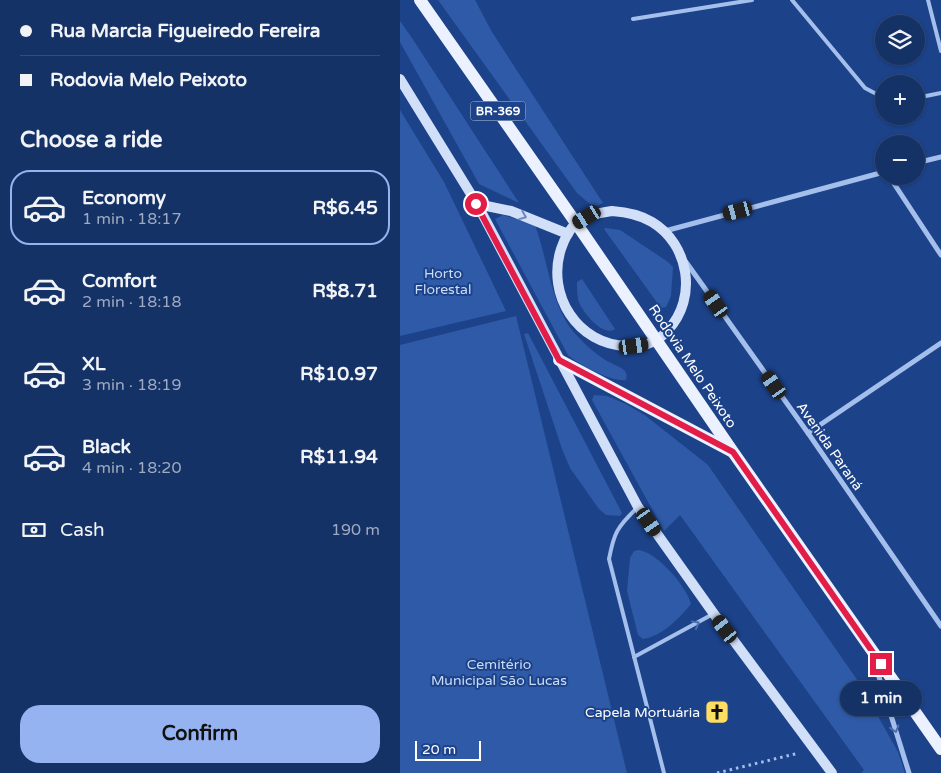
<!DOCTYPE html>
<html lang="en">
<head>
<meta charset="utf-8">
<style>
  :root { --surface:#153267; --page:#223e70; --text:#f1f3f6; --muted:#9daac0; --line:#344d7b; --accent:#95b2f1 }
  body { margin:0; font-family:"Varela Round",sans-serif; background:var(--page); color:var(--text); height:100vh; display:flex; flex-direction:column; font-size:19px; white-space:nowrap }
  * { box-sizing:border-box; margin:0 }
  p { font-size:16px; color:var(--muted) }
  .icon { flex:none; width:28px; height:28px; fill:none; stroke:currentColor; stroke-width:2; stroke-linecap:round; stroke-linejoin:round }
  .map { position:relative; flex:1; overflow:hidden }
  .sheet { display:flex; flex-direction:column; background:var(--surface); width:400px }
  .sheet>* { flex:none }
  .hud { display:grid; align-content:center; height:110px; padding:0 20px; background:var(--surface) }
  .tools { position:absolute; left:475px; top:15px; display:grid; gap:10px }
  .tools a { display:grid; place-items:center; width:50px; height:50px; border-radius:50%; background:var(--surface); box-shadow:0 1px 4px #0004,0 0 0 1px var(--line); font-size:25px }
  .scale { position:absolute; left:15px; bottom:12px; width:66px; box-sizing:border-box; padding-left:5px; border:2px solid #fff; border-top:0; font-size:14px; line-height:18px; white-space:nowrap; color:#fff; -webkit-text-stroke:4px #1c4289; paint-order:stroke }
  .end { position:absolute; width:22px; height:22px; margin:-11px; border:6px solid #e11d48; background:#fff; box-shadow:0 0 0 2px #fff }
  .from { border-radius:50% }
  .bubble { position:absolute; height:35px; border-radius:18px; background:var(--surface); box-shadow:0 1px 4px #0004,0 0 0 1px var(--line); font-size:16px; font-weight:800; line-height:35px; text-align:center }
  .car { position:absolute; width:15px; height:30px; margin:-15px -8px; border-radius:6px; box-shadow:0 0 4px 1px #0007; background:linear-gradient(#222 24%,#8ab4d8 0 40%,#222 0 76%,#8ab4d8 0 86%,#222 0) }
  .hud b { display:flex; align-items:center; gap:18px; height:48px; font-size:19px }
  .hud b+b { border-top:1px solid var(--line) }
  .hud i { width:12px; height:12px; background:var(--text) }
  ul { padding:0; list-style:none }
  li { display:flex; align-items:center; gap:15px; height:75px; margin:0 10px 8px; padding:0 10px; border:2px solid transparent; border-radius:20px }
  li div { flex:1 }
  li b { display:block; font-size:19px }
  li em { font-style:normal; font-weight:800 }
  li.selected { border-color:var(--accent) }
  li>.icon { width:45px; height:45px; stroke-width:1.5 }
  h2 { padding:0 20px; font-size:22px; line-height:60px }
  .pay { display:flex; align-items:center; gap:12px; height:55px; padding:0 20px; font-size:19px }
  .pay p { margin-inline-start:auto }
  .cta { display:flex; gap:10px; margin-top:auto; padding:10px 20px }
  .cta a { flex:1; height:58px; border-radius:20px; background:var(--accent); color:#111; font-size:20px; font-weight:800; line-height:58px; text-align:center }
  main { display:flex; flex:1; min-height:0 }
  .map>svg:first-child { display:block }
  .green { fill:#2f5aa7 }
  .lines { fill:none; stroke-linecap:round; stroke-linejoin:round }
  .path { stroke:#a5bfec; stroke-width:3; stroke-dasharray:2.5 4; stroke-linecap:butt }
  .lane { stroke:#a5bfec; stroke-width:4 }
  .street { stroke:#a5bfec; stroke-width:5 }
  .secondary { stroke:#d2dff9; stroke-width:10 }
  .primary { stroke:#ebf1ff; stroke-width:12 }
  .oneway { stroke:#6e89bb }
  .oneway2 { stroke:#4c6eac }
  .route { stroke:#e11d48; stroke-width:6 }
  .labels { text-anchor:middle; stroke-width:4; stroke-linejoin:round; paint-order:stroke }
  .shield { fill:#1c4289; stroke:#bbc6dc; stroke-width:1 }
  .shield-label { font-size:12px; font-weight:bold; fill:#fff }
  .park-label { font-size:14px; fill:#cbdcf9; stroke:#1c4289 }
  .street-label { font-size:14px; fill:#fff; stroke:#1c4289 }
  .poi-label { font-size:14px; fill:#fff; stroke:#1c4289; text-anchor:end }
</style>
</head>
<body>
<main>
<section class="sheet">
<div class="hud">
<b><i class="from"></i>Rua Marcia Figueiredo Fereira</b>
<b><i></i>Rodovia Melo Peixoto</b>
</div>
<h2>Choose a ride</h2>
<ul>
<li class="selected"><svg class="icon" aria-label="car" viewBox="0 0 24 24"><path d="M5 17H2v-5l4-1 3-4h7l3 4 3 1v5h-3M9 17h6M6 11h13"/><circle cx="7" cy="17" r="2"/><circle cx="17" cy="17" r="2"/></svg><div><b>Economy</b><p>1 min · 18:17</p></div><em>R$6.45</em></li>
<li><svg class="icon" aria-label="car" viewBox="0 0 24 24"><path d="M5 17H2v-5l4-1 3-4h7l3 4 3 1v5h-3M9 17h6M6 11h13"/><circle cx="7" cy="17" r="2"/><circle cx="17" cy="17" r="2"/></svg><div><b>Comfort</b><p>2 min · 18:18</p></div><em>R$8.71</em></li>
<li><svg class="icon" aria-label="car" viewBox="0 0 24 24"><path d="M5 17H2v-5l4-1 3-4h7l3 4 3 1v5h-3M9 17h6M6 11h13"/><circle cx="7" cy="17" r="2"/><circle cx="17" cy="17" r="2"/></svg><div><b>XL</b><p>3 min · 18:19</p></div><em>R$10.97</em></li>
<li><svg class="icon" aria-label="car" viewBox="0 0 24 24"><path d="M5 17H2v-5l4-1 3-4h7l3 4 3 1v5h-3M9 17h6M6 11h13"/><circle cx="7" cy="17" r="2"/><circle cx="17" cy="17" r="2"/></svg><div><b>Black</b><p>4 min · 18:20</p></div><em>R$11.94</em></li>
</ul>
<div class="pay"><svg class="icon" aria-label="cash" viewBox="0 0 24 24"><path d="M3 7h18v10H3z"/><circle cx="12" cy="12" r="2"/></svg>Cash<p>190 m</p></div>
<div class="cta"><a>Confirm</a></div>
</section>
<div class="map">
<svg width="541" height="773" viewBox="0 0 541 773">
  <rect width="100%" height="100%" fill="#1c4289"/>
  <!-- green -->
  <g class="green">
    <path d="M38,0H75L92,32L203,203L197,206L190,204L177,193Z"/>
    <path d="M0,21L12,38L119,203L79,184L0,42Z"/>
    <path d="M0,110L44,182L106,311L0,336Z"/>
    <path d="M103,215L135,225C147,257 151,303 172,330C182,342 194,353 207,361C212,364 219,366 224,370C227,373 227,376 226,380C214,383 177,364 168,355L95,219Z"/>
    <path d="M206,228L220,230L268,262L273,267L271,296L266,307L261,308L204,229Z"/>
    <path d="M182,279L215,329C203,338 180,310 178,299C177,293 177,287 177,282Z"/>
    <path d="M116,316L227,773H0V345Z"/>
    <path d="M128,333L222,513L220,516L206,515L199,509L170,468L162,449L124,334Z"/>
    <path d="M194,395L207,396L226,404L246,416L308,465L460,684L498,752L505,773H461L464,770L280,515L264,531L192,400Z"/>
    <path d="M239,550C258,553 286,586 291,604C279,618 263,636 243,639L238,635L227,591L230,558L234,551Z"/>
  </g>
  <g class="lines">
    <!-- path -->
    <path class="path" d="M317,773L399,753"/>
    <!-- lane -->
    <g class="lane">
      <path d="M392,0L465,88L484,98"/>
      <path d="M528,0L541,51"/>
      <path d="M233,19L352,0"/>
      <path d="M516,98L541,93"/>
      <path d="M237,508C217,527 214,533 209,559L264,773"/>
      <path d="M234,657L313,614"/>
    </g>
    <!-- street -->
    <g class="street">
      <path d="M516,163L541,157"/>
      <path d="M489,176L541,255"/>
      <path d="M265,231L484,172"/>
      <path d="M286,262L408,433L541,626"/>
      <path d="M408,433L541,343"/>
      <path d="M474,661L509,773"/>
    </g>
    <!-- secondary -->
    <g class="secondary">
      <path d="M0,79L77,204L238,507L314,614L432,773"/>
      <path d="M77,204L111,211L168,234"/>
      <path d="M212,211C226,212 239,214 252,222C289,244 298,298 268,330C257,343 244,347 227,346C178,345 146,295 161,249C164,240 169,230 176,223C186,215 200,213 212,211Z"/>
    </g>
    <!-- primary -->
    <g class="primary">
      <path d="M20,0L176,223L333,452L541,749"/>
      <path d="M159,360L331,451"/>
    </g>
  </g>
  <!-- one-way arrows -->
  <defs><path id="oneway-chevron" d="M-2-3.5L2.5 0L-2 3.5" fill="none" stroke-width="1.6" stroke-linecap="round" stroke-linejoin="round" transform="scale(1.25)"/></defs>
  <use class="oneway" href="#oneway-chevron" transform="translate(123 216) rotate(22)"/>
  <g class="oneway2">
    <use href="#oneway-chevron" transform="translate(296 624) rotate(-29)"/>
    <use href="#oneway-chevron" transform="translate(495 729) rotate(73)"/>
  </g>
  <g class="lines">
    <!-- route -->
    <path class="route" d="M76,204L159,360L333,452L481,664"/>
  </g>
  <!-- icons -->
  <defs>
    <g id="church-square" transform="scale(1.25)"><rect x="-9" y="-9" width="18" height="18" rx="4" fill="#fdde63" stroke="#1c4289"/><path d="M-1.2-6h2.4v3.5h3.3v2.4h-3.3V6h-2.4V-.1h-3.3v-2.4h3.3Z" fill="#111"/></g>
  </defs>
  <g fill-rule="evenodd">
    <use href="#church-square" x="317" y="712"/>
  </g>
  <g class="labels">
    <!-- shield labels -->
    <rect class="shield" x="70.5" y="101.5" width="55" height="19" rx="4"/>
    <g class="shield-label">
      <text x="98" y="115">BR-369</text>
    </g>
    <!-- park labels -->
    <g class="park-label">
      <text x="43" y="278">Horto<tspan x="43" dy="16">Florestal</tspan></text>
      <text x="99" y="669">Cemitério<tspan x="99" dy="16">Municipal São Lucas</tspan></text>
    </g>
    <!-- street labels -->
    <g class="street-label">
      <text transform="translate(293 366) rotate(56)" y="5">Rodovia Melo Peixoto</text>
      <text transform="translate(430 446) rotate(55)" y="5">Avenida Paraná</text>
    </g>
    <!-- poi labels -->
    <g class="poi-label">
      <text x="300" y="717">Capela Mortuária</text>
    </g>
  </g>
</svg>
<div class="tools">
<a><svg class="icon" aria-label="layers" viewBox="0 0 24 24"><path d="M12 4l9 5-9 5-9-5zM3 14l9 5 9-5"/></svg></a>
<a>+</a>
<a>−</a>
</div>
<div class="scale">20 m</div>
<i class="end from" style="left:76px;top:204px"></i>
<i class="end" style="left:481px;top:664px"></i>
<div class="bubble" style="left:440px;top:681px;width:82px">1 min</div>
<i class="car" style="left:338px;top:211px;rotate:255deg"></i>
<i class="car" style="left:187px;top:217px;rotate:239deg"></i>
<i class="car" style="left:316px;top:304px;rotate:325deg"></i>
<i class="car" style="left:234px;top:346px;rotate:82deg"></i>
<i class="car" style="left:374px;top:385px;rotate:325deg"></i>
<i class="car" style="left:249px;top:522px;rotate:145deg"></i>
<i class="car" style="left:325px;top:629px;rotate:323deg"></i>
</div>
</main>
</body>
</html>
